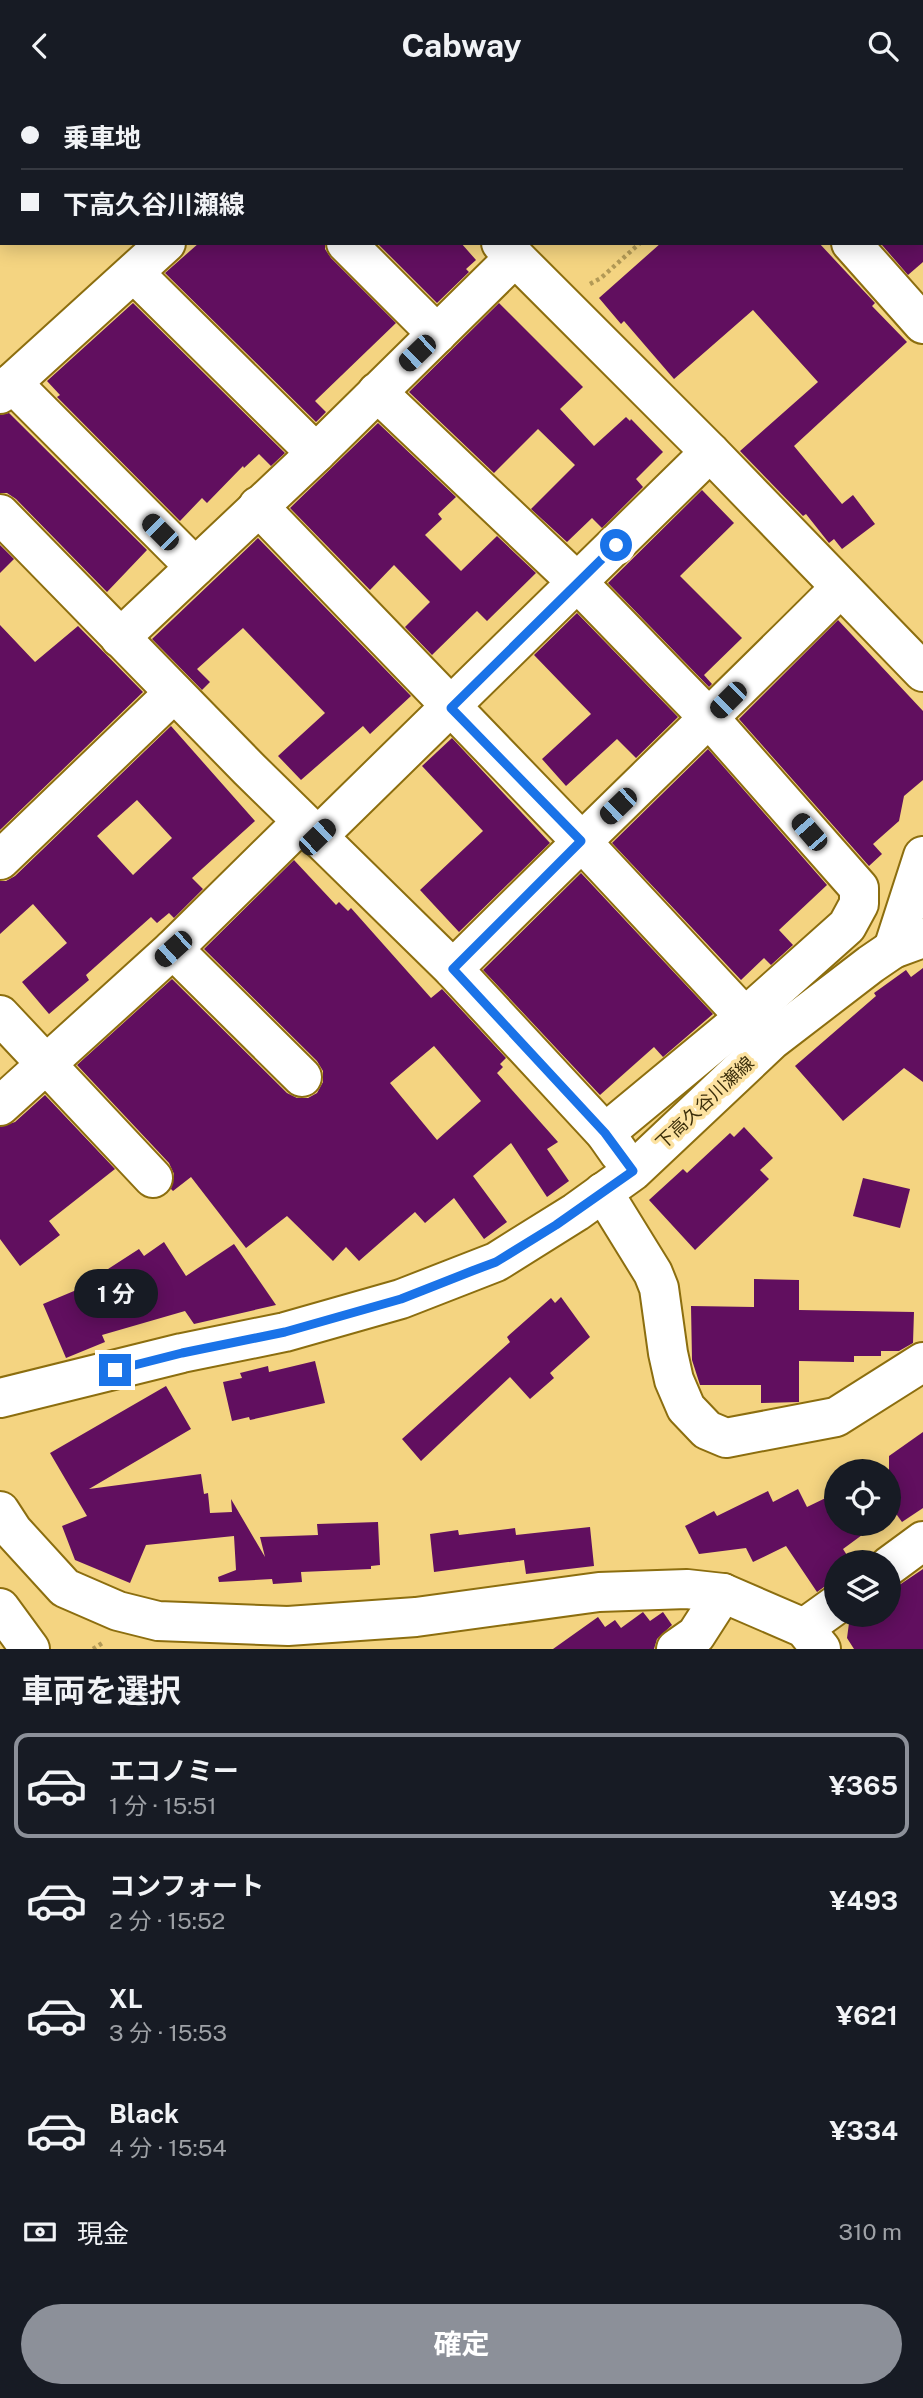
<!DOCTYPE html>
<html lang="ja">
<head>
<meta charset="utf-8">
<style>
  :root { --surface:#171b24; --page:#20242c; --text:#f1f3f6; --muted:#9ea1a6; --line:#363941; --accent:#8c9099 }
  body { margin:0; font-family:"Public Sans","Noto Sans JP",sans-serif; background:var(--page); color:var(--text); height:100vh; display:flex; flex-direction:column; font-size:26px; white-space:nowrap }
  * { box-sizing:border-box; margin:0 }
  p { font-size:23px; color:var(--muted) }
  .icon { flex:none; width:38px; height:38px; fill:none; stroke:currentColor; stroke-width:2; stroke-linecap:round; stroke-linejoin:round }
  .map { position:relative; height:1558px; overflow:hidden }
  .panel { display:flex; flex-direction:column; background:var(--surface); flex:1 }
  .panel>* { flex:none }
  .guide { position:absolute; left:0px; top:0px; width:924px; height:154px; box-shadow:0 4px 18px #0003; display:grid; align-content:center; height:154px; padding:0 21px; background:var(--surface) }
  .fabs { position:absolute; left:824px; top:1368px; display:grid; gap:14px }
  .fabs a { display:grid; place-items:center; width:77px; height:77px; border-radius:50%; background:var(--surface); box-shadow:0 4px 18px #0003; font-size:35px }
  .end { position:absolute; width:32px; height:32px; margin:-16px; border:9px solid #1a73e8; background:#fff; box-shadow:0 0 0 4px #fff }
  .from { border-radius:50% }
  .bubble { position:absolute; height:49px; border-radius:24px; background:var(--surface); box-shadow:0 4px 18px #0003; font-size:23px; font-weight:700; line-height:49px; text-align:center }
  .car { position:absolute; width:21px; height:42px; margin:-21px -10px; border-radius:9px; box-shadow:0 0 5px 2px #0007; background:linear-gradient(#222 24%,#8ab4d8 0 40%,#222 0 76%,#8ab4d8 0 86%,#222 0) }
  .guide b { display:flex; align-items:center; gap:24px; height:66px; font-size:26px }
  .guide b+b { border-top:2px solid var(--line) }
  .guide i { width:18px; height:18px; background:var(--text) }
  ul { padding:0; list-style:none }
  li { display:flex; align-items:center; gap:21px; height:105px; margin:0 14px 10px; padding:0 7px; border:4px solid transparent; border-radius:14px }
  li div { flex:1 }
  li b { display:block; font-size:26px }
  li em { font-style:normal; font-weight:700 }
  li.selected { border-color:var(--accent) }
  li>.icon { width:63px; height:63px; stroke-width:1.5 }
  h2 { padding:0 21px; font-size:32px; line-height:84px }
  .pay { display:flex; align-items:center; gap:18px; height:77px; padding:0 21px; font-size:26px }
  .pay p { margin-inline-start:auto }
  .button { display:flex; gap:14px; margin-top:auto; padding:14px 21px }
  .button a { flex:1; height:80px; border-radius:42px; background:var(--accent); color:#fff; font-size:28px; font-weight:700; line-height:80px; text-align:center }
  header { display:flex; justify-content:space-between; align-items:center; height:91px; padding:0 21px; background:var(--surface); font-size:32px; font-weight:700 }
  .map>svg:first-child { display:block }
  .building { fill:#610f5f; fill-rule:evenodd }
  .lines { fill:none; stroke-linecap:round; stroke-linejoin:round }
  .street-casing { stroke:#8c6e0f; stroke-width:42 }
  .secondary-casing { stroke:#8c6e0f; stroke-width:42 }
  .primary-casing { stroke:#8c6e0f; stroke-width:42 }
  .path { stroke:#b29956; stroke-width:4.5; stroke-dasharray:3.5 3.5; stroke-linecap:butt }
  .street { stroke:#fff; stroke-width:38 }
  .secondary { stroke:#fff; stroke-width:38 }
  .primary { stroke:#fff; stroke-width:38 }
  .route { stroke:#1a73e8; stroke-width:9 }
  .labels { text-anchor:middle; stroke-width:7; stroke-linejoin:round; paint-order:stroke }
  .street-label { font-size:18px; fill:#3b2e0a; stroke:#fce2a1 }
</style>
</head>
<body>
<header><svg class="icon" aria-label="back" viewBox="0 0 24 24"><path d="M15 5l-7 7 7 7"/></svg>Cabway<svg class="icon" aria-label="search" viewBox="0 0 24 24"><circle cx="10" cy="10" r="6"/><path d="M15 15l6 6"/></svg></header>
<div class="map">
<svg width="923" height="1558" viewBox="0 0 923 1558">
  <rect width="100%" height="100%" fill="#f4d481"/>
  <!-- building -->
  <g class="building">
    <path d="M199,152H325V158L331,167L396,232L315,310L326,321L316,331L165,182Z"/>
    <path d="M377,152H461L476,169L466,178L469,181L437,212Z"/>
    <path d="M661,152H819L875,212L872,215L907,251L794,355L842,413L853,404L875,433L842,458L834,448L829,452L806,423L803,425L740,360L818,291L753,219L674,288L624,230L621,233L599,207Z"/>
    <path d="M883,152H923V171L908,184L882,154Z"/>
    <path d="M133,212L285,362L271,375L259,363L244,377L243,375L207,412L202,407L180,430L57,306L60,304L47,290Z"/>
    <path d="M499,212L583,296L560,318L594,355L626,326L630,330L631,328L663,361L636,388L643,396L602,437L592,427L567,451L531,418L575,374L538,338L494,382L409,301Z"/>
    <path d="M9,322L147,459L107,501L16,408L7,402H0V324Z"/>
    <path d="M378,332L456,406L438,423L442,428L425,444L461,480L497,445L536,482L487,530L477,520L432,564L405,536L430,511L394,474L370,499L290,417Z"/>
    <path d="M702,399L734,432L680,485L742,547L704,584L712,593L709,596L608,492Z"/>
    <path d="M258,447L411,605L370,643L363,635L301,689L278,665L325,622L243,537L197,578L210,591L202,599L152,548Z"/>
    <path d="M0,454L14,468L0,482Z"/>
    <path d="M577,522L678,626L636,667L617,648L566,695L542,668L591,623L534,564Z"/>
    <path d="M838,529L923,620V689L904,705L899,730L873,753L882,763L869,775L739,628Z"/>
    <path d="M0,534L35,571L78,535L143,601L0,739Z"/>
    <path d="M171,635L255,730L192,787L203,798L174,827L169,822L157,832L151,826L86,884L89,889L49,923L22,891L67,852L33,813L0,843V790H6L15,785ZM137,709L172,747L133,784L97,745Z"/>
    <path d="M452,647L550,752L459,841L420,799L483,740L422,675Z"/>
    <path d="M708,658L827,794L779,839L793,854L771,874L764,867L741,889L612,752Z"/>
    <path d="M294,769L336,814L339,811L348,820L351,817L431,907L442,898L506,967L500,973L503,976L497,982L558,1051L547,1058L569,1090L547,1106L511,1052L473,1085L507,1131L484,1148L454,1107L425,1132L415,1121L359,1170L346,1156L333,1170L287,1125L246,1157L191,1086L173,1100L171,1098L174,1083L169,1072L77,974L172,888L287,1002L297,1007H308L317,1002L323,991V980L317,970L204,858ZM434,955L481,1010L437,1049L390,992Z"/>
    <path d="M581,782L713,923L663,966L654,956L600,1004L483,879Z"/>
    <path d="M923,877V991L904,977L843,1030L795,975L876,905L874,902L906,879L911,886Z"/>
    <path d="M45,1004L115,1078L49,1130L60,1144L20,1175L0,1148V1036L15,1031Z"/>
    <path d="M744,1036L773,1067L760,1079L769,1088L695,1159L649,1109L683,1078L687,1082L730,1042L734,1046Z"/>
    <path d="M863,1087L910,1098L900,1137L853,1125Z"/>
    <path d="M164,1151L186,1185L234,1153L276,1214L194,1233L185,1220L102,1244L105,1251L66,1267L43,1213L74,1200L139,1158L144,1165Z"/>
    <path d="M754,1188L799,1189V1219L914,1221L913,1252L899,1260H881V1265H854V1271L799,1270V1311L761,1312V1294H700L692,1269L691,1215L754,1216Z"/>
    <path d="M561,1206L590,1246L550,1282L554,1287L530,1308L510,1286L421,1370L402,1348L510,1251L507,1246L551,1207L555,1212Z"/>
    <path d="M315,1270L325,1312L250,1329L249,1326L232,1330L223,1291L242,1287L240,1282L268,1275L269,1281Z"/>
    <path d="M166,1295L191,1338L89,1398L201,1383L204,1403L208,1402L210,1422L232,1421L231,1408L265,1466L260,1446L318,1444L317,1433L378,1431L380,1474L371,1475V1478L301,1481L302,1491L273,1493L272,1488L219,1491L218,1486L236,1479L234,1445L146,1454L130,1492L75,1469L62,1435L87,1425L50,1362Z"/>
    <path d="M923,1341V1417L902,1431L889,1413V1365Z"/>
    <path d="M798,1398L807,1416L836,1402V1433H877L843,1458L852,1472H836V1493L824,1496L817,1501L786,1455L753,1471L746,1457L699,1463L685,1435L714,1420L717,1425L768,1400L773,1411Z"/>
    <path d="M590,1436L594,1475L526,1483L524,1469L434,1481L430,1443L458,1439L459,1444L515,1437L516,1444Z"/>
    <path d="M923,1478V1558H854L847,1547L849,1532L855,1524H889V1501Z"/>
    <path d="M643,1521L650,1530L663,1521L672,1534L657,1548L654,1558H553L598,1526L605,1536L615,1529L621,1537Z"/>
  </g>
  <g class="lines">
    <!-- street casing -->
    <g class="street-casing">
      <g id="street">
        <path d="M714,0L716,2"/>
        <path d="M325,2L327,0"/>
        <path d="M518,2L520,0"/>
        <path d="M346,152L437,243"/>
        <path d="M501,152L710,361L923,581"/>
        <path d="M851,152L923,233"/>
        <path d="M134,182L316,362"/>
        <path d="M12,292L195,476"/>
        <path d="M377,301L578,492L710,628L859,797V813L847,835L745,926L605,1042"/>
        <path d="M0,303L166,152"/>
        <path d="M258,415L581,750L745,926L765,943"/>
        <path d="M0,423L249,678L453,878L605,1042L619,1062"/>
        <path d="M120,547L316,362L515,166"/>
        <path d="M317,746L710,361"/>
        <path d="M0,769L174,602"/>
        <path d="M173,858L302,986"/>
        <path d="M893,858L923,765"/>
        <path d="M453,878C581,750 712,625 840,497"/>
        <path d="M0,924L153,1087"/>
        <path d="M0,1015L173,858L302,731"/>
        <path d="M603,1101L653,1182L659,1197L668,1262L674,1289L686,1317L707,1339L726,1347L836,1326L923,1271"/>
        <path d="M0,1420L13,1440L65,1497L118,1520L158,1530L288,1535L416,1526L599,1501L687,1498L723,1502L804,1537L821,1558"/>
        <path d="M889,1475L923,1450"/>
        <path d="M804,1537L836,1514"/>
        <path d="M676,1558L696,1544L723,1502"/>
      </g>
    </g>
    <!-- secondary casing -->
    <g class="secondary-casing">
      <g id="secondary">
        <path d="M101,2L103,0"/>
        <path d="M0,95L2,94"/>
        <path d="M0,1307L182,1262L285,1241L401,1208L496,1171L576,1121L633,1080L772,949L871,873L893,858L923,847"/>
      </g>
    </g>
    <!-- primary casing -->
    <g class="primary-casing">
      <path id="primary" d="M0,1517L30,1558"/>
    </g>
    <!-- path -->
    <g class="path">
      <path d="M913,0L914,2"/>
      <path d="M831,2L833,0"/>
      <path d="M922,11L923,12"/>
      <path d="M590,193L601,187L640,152"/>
      <path d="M93,1558L104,1551"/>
    </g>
    <!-- street -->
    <use href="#street" class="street"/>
    <!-- secondary -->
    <use href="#secondary" class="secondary"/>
    <!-- primary -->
    <use href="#primary" class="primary"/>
  </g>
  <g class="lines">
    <!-- route -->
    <path class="route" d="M115,1279L182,1262L285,1241L401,1208L472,1180L496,1171L556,1134L633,1080L605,1042L453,878L581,750L451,617L616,454"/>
  </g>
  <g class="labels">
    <!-- street labels -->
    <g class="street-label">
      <text transform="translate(705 1012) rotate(-43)" y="6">下高久谷川瀬線</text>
    </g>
  </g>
</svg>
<div class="fabs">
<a><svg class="icon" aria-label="locate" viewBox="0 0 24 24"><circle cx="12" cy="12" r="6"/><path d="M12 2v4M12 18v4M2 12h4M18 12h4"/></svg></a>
<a><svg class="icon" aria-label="layers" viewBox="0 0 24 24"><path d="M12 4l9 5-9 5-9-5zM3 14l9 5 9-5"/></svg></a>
</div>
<i class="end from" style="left:616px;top:454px"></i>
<i class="end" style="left:115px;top:1279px"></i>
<div class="bubble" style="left:74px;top:1178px;width:84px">1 分</div>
<i class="car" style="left:417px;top:262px;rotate:226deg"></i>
<i class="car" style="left:160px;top:441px;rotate:315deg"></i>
<i class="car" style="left:728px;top:609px;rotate:225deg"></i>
<i class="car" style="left:618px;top:715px;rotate:226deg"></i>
<i class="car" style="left:809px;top:741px;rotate:319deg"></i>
<i class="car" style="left:317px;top:746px;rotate:46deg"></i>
<i class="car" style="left:173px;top:858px;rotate:228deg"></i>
<div class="guide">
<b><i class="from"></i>乗車地</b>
<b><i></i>下高久谷川瀬線</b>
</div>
</div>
<section class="panel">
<h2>車両を選択</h2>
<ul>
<li class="selected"><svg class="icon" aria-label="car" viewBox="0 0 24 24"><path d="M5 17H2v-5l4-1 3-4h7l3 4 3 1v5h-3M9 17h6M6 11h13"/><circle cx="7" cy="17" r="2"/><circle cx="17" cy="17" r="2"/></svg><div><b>エコノミー</b><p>1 分 · 15:51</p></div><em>¥365</em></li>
<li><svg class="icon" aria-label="car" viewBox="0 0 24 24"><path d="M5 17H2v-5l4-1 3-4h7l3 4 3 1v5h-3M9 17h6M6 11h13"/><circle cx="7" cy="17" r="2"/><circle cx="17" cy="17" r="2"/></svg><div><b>コンフォート</b><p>2 分 · 15:52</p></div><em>¥493</em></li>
<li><svg class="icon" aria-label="car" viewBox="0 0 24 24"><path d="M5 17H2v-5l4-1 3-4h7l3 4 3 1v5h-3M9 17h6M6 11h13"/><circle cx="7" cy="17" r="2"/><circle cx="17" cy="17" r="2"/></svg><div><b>XL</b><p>3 分 · 15:53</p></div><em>¥621</em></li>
<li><svg class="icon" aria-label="car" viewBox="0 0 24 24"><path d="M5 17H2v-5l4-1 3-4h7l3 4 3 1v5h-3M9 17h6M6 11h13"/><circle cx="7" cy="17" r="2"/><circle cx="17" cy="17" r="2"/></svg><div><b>Black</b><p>4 分 · 15:54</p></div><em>¥334</em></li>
</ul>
<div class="pay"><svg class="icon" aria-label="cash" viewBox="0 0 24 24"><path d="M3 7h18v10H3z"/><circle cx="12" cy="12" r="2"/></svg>現金<p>310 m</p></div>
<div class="button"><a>確定</a></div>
</section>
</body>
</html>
